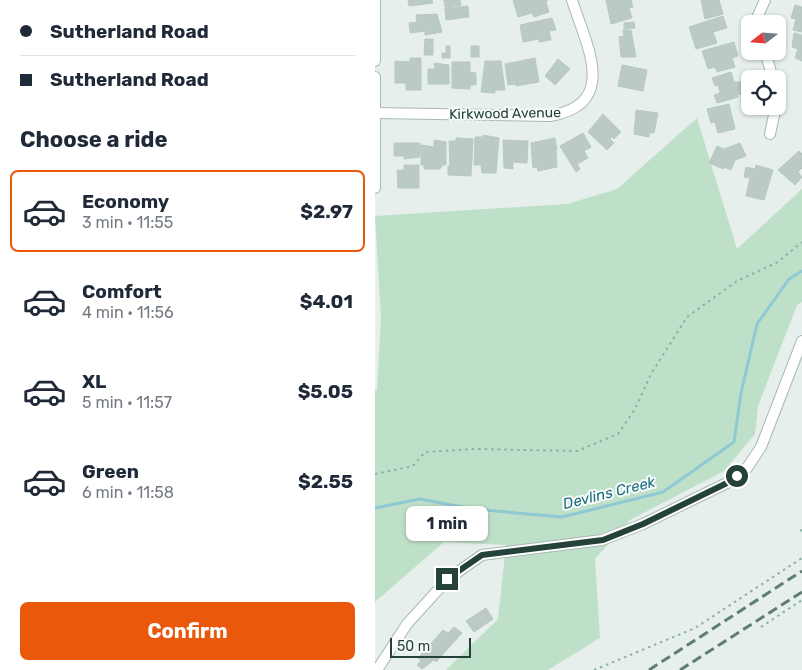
<!DOCTYPE html>
<html lang="en">
<head>
<meta charset="utf-8">
<style>
  :root { --surface:#fff; --page:#f2f2f3; --text:#1f2937; --muted:#747a83; --line:#e0e1e3; --accent:#ea580c }
  body { margin:0; font-family:Rubik,sans-serif; background:var(--page); color:var(--text); height:100vh; display:flex; flex-direction:column; font-size:19px; white-space:nowrap }
  * { box-sizing:border-box; margin:0 }
  p { font-size:16px; color:var(--muted) }
  .icon { flex:none; width:28px; height:28px; fill:none; stroke:currentColor; stroke-width:2; stroke-linecap:round; stroke-linejoin:round }
  .map { position:relative; flex:1; overflow:hidden }
  .sheet { display:flex; flex-direction:column; background:var(--surface); width:375px }
  .sheet>* { flex:none }
  .top-card { display:grid; align-content:center; height:110px; padding:0 20px; background:var(--surface) }
  .needle { width:32px; rotate:253deg }
  .tools { position:absolute; left:366px; top:15px; display:grid; gap:10px }
  .tools a { display:grid; place-items:center; width:45px; height:45px; border-radius:8px; background:var(--surface); box-shadow:0 1px 4px #0004; font-size:25px }
  .scale { position:absolute; left:15px; bottom:12px; width:81px; box-sizing:border-box; padding-left:5px; border:2px solid #24423a; border-top:0; font-size:14px; line-height:18px; white-space:nowrap; color:#24423a; -webkit-text-stroke:4px #f7fbf9; paint-order:stroke }
  .end { position:absolute; width:22px; height:22px; margin:-11px; border:6px solid #24423a; background:#fff; box-shadow:0 0 0 2px #fff }
  .from { border-radius:50% }
  .bubble { position:absolute; height:35px; border-radius:8px; background:var(--surface); box-shadow:0 1px 4px #0004; font-size:16px; font-weight:700; line-height:35px; text-align:center }
  .top-card b { display:flex; align-items:center; gap:18px; height:48px; font-size:19px }
  .top-card b+b { border-top:1px solid var(--line) }
  .top-card i { width:12px; height:12px; background:var(--text) }
  ul { padding:0; list-style:none }
  li { display:flex; align-items:center; gap:15px; height:82px; margin:0 10px 8px; padding:0 10px; border:2px solid transparent; border-radius:8px }
  li div { flex:1 }
  li b { display:block; font-size:19px }
  li em { font-style:normal; font-weight:700 }
  li.selected { border-color:var(--accent) }
  li>.icon { width:45px; height:45px; stroke-width:1.5 }
  h2 { padding:0 20px; font-size:22px; line-height:60px }
  .cta { display:flex; gap:10px; margin-top:auto; padding:10px 20px }
  .cta a { flex:1; height:58px; border-radius:8px; background:var(--accent); color:#fff; font-size:20px; font-weight:700; line-height:58px; text-align:center }
  main { display:flex; flex:1; min-height:0 }
  .map>svg:first-child { display:block }
  .green { fill:#bfe0c8 }
  .lines { fill:none; stroke-linecap:round; stroke-linejoin:round }
  .stream { stroke:#8ec9d4; stroke-width:3 }
  .building { fill:#bbcac4; stroke:#b8c9c2 }
  .street-casing { stroke:#a8b8b2; stroke-width:12 }
  .path { stroke:#86b3a5; stroke-width:2; stroke-dasharray:2.5 4; stroke-linecap:butt }
  .street { stroke:#fff; stroke-width:10 }
  .rail { stroke:#5f7d75; stroke-width:3; stroke-dasharray:10 5; stroke-linecap:butt }
  .route { stroke:#24423a; stroke-width:6 }
  .labels { text-anchor:middle; stroke-width:4; stroke-linejoin:round; paint-order:stroke }
  .street-label { font-size:14px; fill:#24423a; stroke:#f7fbf9 }
  .water-label { font-size:15px; font-style:italic; fill:#1c6f80; stroke:#f7fbf9 }
</style>
</head>
<body>
<main>
<section class="sheet">
<div class="top-card">
<b><i class="from"></i>Sutherland Road</b>
<b><i></i>Sutherland Road</b>
</div>
<h2>Choose a ride</h2>
<ul>
<li class="selected"><svg class="icon" aria-label="car" viewBox="0 0 24 24"><path d="M5 17H2v-5l4-1 3-4h7l3 4 3 1v5h-3M9 17h6M6 11h13"/><circle cx="7" cy="17" r="2"/><circle cx="17" cy="17" r="2"/></svg><div><b>Economy</b><p>3 min · 11:55</p></div><em>$2.97</em></li>
<li><svg class="icon" aria-label="car" viewBox="0 0 24 24"><path d="M5 17H2v-5l4-1 3-4h7l3 4 3 1v5h-3M9 17h6M6 11h13"/><circle cx="7" cy="17" r="2"/><circle cx="17" cy="17" r="2"/></svg><div><b>Comfort</b><p>4 min · 11:56</p></div><em>$4.01</em></li>
<li><svg class="icon" aria-label="car" viewBox="0 0 24 24"><path d="M5 17H2v-5l4-1 3-4h7l3 4 3 1v5h-3M9 17h6M6 11h13"/><circle cx="7" cy="17" r="2"/><circle cx="17" cy="17" r="2"/></svg><div><b>XL</b><p>5 min · 11:57</p></div><em>$5.05</em></li>
<li><svg class="icon" aria-label="car" viewBox="0 0 24 24"><path d="M5 17H2v-5l4-1 3-4h7l3 4 3 1v5h-3M9 17h6M6 11h13"/><circle cx="7" cy="17" r="2"/><circle cx="17" cy="17" r="2"/></svg><div><b>Green</b><p>6 min · 11:58</p></div><em>$2.55</em></li>
</ul>
<div class="cta"><a>Confirm</a></div>
</section>
<div class="map">
<svg width="427" height="670" viewBox="0 0 427 670">
  <rect width="100%" height="100%" fill="#e6efeb"/>
  <!-- green -->
  <path class="green" d="M322,118L362,249L427,189V302L422,305L383,406L380,434L349,471L255,520L220,559L225,638L173,670H71L123,619L131,545L69,542L0,602V390H2L6,318L0,216L192,204L242,189Z"/>
  <g class="lines">
    <!-- stream -->
    <path class="stream" d="M0,508L45,499L98,509L187,517L288,492L359,442L366,393L382,324L414,279L427,271"/>
  </g>
  <!-- building -->
  <g class="building">
    <path d="M33,0H57L58,3L34,6Z"/>
    <path d="M69,0H85L86,5L70,7Z"/>
    <path d="M138,0H173L171,2L174,12L159,17L157,13L143,17Z"/>
    <path d="M231,0H256L258,7L254,8L257,18L236,24Z"/>
    <path d="M326,0H344L348,14L330,19Z"/>
    <path d="M420,5L427,7V32L418,30L421,19L416,18Z"/>
    <path d="M93,6L94,17L71,20L70,8Z"/>
    <path d="M62,14L67,32L50,35V31L35,33L34,23L42,22L41,15Z"/>
    <path d="M348,16L352,28L338,32L342,43L321,49L314,27Z"/>
    <path d="M177,18L181,30L174,31L176,40L164,42V39L148,42L145,25Z"/>
    <path d="M259,22L260,28L249,29V23Z"/>
    <path d="M248,30H256L261,57H246L244,37L249,36Z"/>
    <path d="M419,33L427,35V61L420,58L423,49L417,47Z"/>
    <path d="M50,39H58V55H49Z"/>
    <path d="M359,42L363,56L357,58L360,67L342,72L340,67L333,69L327,51Z"/>
    <path d="M71,46H75V58H67V53H71Z"/>
    <rect x="96" y="46" width="8" height="11"/>
    <path d="M35,58H46V90H31V83H20V61L35,62Z"/>
    <path d="M160,58L164,82L141,86V84L133,85L130,64Z"/>
    <path d="M183,59L195,69L180,85L170,76Z"/>
    <path d="M110,61H126L130,90H120V93L106,92Z"/>
    <path d="M77,62H95V72L101,73V85H95V89L77,88Z"/>
    <path d="M59,63L74,65V84H53V69H60Z"/>
    <path d="M247,65L272,70L268,91L243,86Z"/>
    <path d="M356,72L359,82H371L372,95L362,94L363,97L342,103L339,95L345,93L343,85L340,86L337,78Z"/>
    <path d="M354,104L360,129L343,133L340,122L336,123L332,109Z"/>
    <path d="M261,110L283,113L279,133H274V137L259,134Z"/>
    <path d="M228,114L246,132L239,139L237,137L235,139L239,143L232,150L213,132Z"/>
    <path d="M208,133L216,147L209,151L213,158L202,164L205,169L201,172L185,146Z"/>
    <path d="M108,135L124,138L121,173H107L106,165H99L100,137H108Z"/>
    <path d="M81,138L98,139L96,176L73,175V166H75L74,141H81Z"/>
    <path d="M180,138L182,150H179L181,151L182,167L163,171L162,167L158,168L156,143Z"/>
    <path d="M59,140L71,142V165H68L65,169H49V165H46V145L59,147Z"/>
    <path d="M128,140L153,141L152,163L138,162V169L129,168Z"/>
    <path d="M19,143H45V157L29,159V156H19Z"/>
    <path d="M365,143L371,156L360,160L356,170L349,167L348,169L334,163L342,146L349,149Z"/>
    <path d="M424,151L427,154V168L423,172L427,177L420,185L403,170Z"/>
    <path d="M29,165H44V188H23L22,170H29Z"/>
    <path d="M381,165L398,170L389,200L371,196L375,178L369,177L371,167L380,169Z"/>
    <path d="M111,608L118,619L99,632L91,621Z"/>
    <path d="M79,627L87,633L61,662L59,660L47,669L42,665L46,661L43,658L68,630L73,633Z"/>
  </g>
  <g class="lines">
    <!-- street casing -->
    <g class="street-casing">
      <g id="street">
        <path d="M382,24L381,20L390,0"/>
        <path d="M390,51L398,79"/>
        <path d="M0,61V0"/>
        <path d="M0,77V188"/>
        <path d="M402,95V98"/>
        <path d="M1,113L175,116C245,104 211,45 197,0"/>
        <path d="M395,134L401,106"/>
        <path d="M2,670L32,624L73,579L107,555L227,540L268,524L352,483L372,468L386,447L427,341"/>
      </g>
    </g>
    <!-- path -->
    <g class="path">
      <path d="M0,474L38,466L50,452L100,449L202,451L243,434L260,409L276,374L312,317L362,281L403,262L427,242"/>
      <path d="M425,531L427,530"/>
      <path d="M386,627L427,600"/>
      <path d="M219,670L320,628L427,558"/>
    </g>
    <!-- street -->
    <use href="#street" class="street"/>
    <!-- rail -->
    <g class="rail">
      <path d="M274,670L427,571"/>
      <path d="M305,670L427,592"/>
    </g>
  </g>
  <g class="lines">
    <!-- route -->
    <path class="route" d="M72,579L107,555L228,540L268,524L352,483L362,476"/>
  </g>
  <g class="labels">
    <!-- street labels -->
    <g class="street-label">
      <text transform="translate(130 113) rotate(-1)" y="5">Kirkwood Avenue</text>
    </g>
    <!-- water labels -->
    <g class="water-label">
      <text transform="translate(234 493) rotate(-14)" y="5">Devlins Creek</text>
    </g>
  </g>
</svg>
<div class="tools">
<a><svg class="needle" viewBox="-14 -14 28 28"><path d="M0-13l5 13h-10z" fill="#e53935"/><path d="M0 13l5-13h-10z" fill="#747a83"/></svg></a>
<a><svg class="icon" aria-label="locate" viewBox="0 0 24 24"><circle cx="12" cy="12" r="6"/><path d="M12 2v4M12 18v4M2 12h4M18 12h4"/></svg></a>
</div>
<div class="scale">50 m</div>
<i class="end from" style="left:362px;top:476px"></i>
<i class="end" style="left:72px;top:579px"></i>
<div class="bubble" style="left:31px;top:506px;width:82px">1 min</div>
</div>
</main>
</body>
</html>
